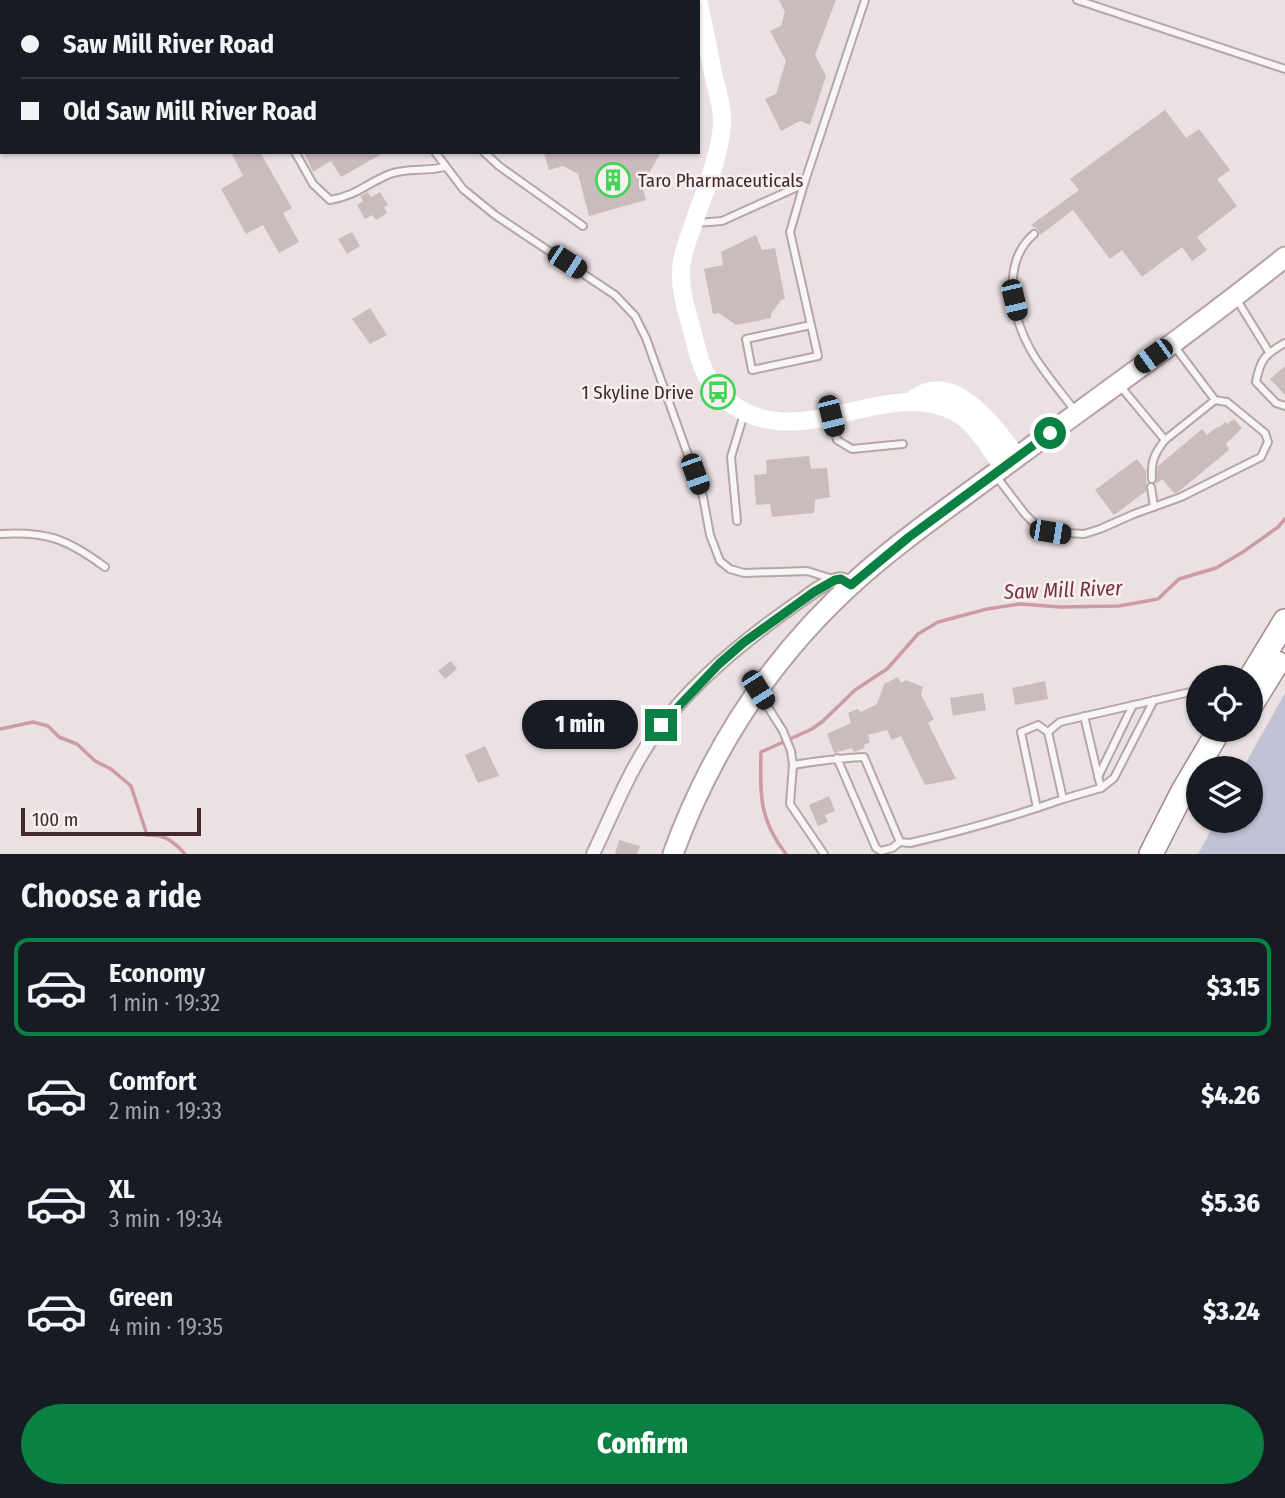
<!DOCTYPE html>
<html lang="en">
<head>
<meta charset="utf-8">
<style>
  :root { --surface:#171b24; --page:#242831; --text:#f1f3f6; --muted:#9ea1a6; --line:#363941; --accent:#0b8043 }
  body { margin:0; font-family:"Fira Sans Condensed",sans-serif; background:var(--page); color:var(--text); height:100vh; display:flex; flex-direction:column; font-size:26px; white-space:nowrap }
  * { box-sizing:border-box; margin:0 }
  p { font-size:23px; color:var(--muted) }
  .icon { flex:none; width:38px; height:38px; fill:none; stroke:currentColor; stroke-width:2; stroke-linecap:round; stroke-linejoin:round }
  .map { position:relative; height:854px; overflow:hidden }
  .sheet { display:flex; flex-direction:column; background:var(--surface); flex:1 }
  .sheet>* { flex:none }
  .banner { position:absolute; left:0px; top:0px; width:700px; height:154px; box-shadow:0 2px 5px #0004; display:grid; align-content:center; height:154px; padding:0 21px; background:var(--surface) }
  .buttons { position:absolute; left:1186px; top:665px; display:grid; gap:14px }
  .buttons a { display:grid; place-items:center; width:77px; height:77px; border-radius:50%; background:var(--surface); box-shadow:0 2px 5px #0004; font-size:35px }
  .scale { position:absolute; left:21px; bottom:18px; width:180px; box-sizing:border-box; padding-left:7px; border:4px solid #43292b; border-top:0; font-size:19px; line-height:24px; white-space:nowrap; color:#43292b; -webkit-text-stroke:5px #f8f1f2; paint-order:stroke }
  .end { position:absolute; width:32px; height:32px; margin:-16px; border:9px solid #0b8043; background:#fff; box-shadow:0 0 0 4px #fff }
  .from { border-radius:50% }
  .bubble { position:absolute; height:49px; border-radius:24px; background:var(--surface); box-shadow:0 2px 5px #0004; font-size:23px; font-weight:800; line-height:49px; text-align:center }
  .car { position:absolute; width:21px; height:42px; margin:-21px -10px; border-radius:9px; box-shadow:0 0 5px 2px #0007; background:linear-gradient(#222 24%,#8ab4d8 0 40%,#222 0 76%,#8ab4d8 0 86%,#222 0) }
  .banner b { display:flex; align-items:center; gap:24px; height:66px; font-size:26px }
  .banner b+b { border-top:2px solid var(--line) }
  .banner i { width:18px; height:18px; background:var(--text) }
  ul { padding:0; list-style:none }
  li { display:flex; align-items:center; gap:21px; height:98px; margin:0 14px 10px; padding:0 7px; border:4px solid transparent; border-radius:14px }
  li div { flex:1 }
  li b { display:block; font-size:26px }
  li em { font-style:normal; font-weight:800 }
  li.active { border-color:var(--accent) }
  li>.icon { width:63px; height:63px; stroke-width:1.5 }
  h2 { padding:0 21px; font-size:32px; line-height:84px }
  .button { display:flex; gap:14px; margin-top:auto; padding:14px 21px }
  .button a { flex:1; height:80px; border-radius:42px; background:var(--accent); color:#fff; font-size:28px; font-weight:800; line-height:80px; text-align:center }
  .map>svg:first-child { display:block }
  .green { fill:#c2c2d5 }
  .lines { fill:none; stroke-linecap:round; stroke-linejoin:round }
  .stream { stroke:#cc9ba5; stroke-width:3.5 }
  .building { fill:#cbbbbd }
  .lane-casing { stroke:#b5a6a7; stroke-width:10 }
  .street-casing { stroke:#b5a6a7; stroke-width:16 }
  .primary-casing { stroke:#b7a0a3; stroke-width:23 }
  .highway-casing { stroke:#a2888b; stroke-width:26 }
  .lane { stroke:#f9f4f5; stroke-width:6 }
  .street { stroke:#f9f4f5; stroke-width:12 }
  .secondary { stroke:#fff; stroke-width:18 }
  .primary { stroke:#fff; stroke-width:19 }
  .highway { stroke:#fff; stroke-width:23 }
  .route { stroke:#0b8043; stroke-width:9 }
  .labels { text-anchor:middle; stroke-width:5; stroke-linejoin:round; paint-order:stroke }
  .poi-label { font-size:19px; fill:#43292b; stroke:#f8f1f2; text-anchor:start }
  .water-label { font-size:21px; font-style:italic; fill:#79303d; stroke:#f8f1f2 }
</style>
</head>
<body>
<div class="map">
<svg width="1285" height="854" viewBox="0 0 1285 854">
  <rect width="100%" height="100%" fill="#ebe1e2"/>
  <!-- green -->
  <path class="green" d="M1285,693V854H1198L1216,821H1251V768H1243Z"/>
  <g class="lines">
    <!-- stream -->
    <g class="stream">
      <path d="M0,729L33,722L48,726L59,737L77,744L95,761L111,769L131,786L147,835C165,834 174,842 185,854"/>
      <path d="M786,854C759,820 760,794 761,752L812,729L823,721L855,690L887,669L918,634L938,622L987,609L1020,604L1061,607L1119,606L1158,599L1179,579L1216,568L1243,552L1278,527L1285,519"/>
    </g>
  </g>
  <!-- building -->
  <g class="building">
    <path d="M779,0H836L815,55L826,76L810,125L800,121L781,131L765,99L776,94L786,61L770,31L781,26L785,12Z"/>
    <path d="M1165,110L1186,138L1199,129L1230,170L1217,179L1237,206L1197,237L1207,250L1192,261L1182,247L1142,277L1122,250L1110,259L1073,210L1040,235L1038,230L1031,225L1079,190L1070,179Z"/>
    <path d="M231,152H260L292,208L283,213L299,242L279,253L263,225L246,234L221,189L243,176Z"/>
    <path d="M304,152H385L341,177L331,161L313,172Z"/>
    <path d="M544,152H661L642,186L646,200L589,216L578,174L563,166L549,170Z"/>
    <path d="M368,192L371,197L380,192L388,205L384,207L387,213L376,220L372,215L365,219L357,205L363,201L360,196Z"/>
    <path d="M352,232L360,246L347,254L338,239Z"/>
    <path d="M756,235L762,250L775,248L785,299L781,300L771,314V318L736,325L719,313L713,314L704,269L723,265L721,252Z"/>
    <path d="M370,308L387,335L370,344L352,319Z"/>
    <path d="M1285,366V395L1270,379Z"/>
    <path d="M1234,419L1242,428L1226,444L1229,450L1178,492L1174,493L1162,479L1156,484L1158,466L1202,429L1207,435L1217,427L1218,428L1225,422L1227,424Z"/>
    <path d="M809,456L811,469L827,468L830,497L815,500L814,513L772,517L770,504L756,505L754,475L767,474L766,460Z"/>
    <path d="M1137,459L1146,471V491L1114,515L1095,490Z"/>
    <path d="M451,661L457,669L445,679L438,671Z"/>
    <path d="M898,677L901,683L906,680L923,687L921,695L934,719L928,723L956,779L925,785L901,736L892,740L887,730L868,735L870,742L864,745L865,748L854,752L852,748L834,753L827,734L851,723L848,713L857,709L861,712L877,704L884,684Z"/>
    <path d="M1045,681L1048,699L1015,705L1012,688Z"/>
    <path d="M983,693L986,710L953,716L950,698Z"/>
    <path d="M485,746L499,776L478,783L465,755Z"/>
    <path d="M829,796L835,811L825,815L828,822L818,826L809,805Z"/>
    <path d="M619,840L640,846L637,854H615Z"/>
  </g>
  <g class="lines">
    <!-- lane casing -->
    <g class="lane-casing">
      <g id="lane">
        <path d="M355,0L356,2"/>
        <path d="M394,0L395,2"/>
        <path d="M1077,0L1285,69"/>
        <path d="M292,2L296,0"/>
        <path d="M295,152L313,184L330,200C356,196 367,183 390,174C408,167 425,172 444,167"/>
        <path d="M435,152L463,189L495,215L615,295L635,316L646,338L703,497L710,535L720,561L730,569L744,573L807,571L833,579"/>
        <path d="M484,152L499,166L583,226"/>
        <path d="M804,184L790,232L818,356L752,370L746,339L811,325"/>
        <path d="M697,223L722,221L804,184L865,0"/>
        <path d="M1034,234C1000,263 1012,319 1033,354C1045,374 1061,392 1075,411"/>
        <path d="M1237,300L1269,352"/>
        <path d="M1285,343C1265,354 1260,360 1256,382L1276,403L1285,406"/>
        <path d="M1121,387L1165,440L1215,400L1175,347"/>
        <path d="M831,417L837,440L852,449L903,444"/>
        <path d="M996,476L1025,514L1034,523L1050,532L1084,534L1100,529L1134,514L1181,497L1261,457L1268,442L1265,433L1227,402L1215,400"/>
        <path d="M1152,479C1151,461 1154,454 1165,440"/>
        <path d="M1151,487L1154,507"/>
        <path d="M737,521L731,457L744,414"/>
        <path d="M0,534C47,531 67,539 105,567"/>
        <path d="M759,693L783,731L791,751L793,765L790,804L824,854"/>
        <path d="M1084,716L1101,788"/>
        <path d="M1048,732L1060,722L1199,690"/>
        <path d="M793,765C817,761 840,758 864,757L900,842L892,848L881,851L876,848L837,758"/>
        <path d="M1098,777L1133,705"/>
        <path d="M1063,799L1101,788L1114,778L1154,700"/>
        <path d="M900,842L910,843C963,831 1012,817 1063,799L1048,732L1038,725L1021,732L1037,808"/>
      </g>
    </g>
    <!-- street casing -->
    <g class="street-casing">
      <path id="street" d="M593,854C614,811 631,764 661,726C697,678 751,635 800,601C810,594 824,582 837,580C842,578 847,581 851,585"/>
    </g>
    <!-- primary casing -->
    <g class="primary-casing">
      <path id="primary" d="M673,854C712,747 775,652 861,576C910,533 965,496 1017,457C1107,391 1198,327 1285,257"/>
    </g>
    <!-- highway casing -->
    <g class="highway-casing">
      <g id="highway">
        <path d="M1251,677L1285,621"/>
        <path d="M1251,705L1277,663"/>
        <path d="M1151,854L1183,791L1219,730"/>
      </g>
    </g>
    <!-- lane -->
    <use href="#lane" class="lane"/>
    <!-- street -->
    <use href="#street" class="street"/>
    <!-- secondary -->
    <g class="secondary">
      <path d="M698,0C704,26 709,52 714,78C718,93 723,109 722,125C719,161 702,197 691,231C686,244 681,258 681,272C680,293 688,314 693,334C698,354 703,376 718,392C789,466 880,373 955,412C976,423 990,449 1003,467"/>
      <path d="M911,401C953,366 995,428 1017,457"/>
    </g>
    <!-- primary -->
    <use href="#primary" class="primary"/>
    <!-- highway -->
    <use href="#highway" class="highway"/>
  </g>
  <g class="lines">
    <!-- route -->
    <path class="route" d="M661,725L719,664L743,643L814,592L835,580L841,579L851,585L909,537L1050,433"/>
  </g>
  <!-- icons -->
  <defs>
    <g id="building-ring" transform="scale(1.75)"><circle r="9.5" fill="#f8f1f2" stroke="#41d553" stroke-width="1.5"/><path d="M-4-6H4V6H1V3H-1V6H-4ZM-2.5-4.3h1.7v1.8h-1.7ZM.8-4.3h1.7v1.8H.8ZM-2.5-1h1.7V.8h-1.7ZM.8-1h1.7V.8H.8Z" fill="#41d553"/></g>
    <g id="bus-ring" transform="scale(1.75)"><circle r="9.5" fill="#f8f1f2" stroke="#41d553" stroke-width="1.5"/><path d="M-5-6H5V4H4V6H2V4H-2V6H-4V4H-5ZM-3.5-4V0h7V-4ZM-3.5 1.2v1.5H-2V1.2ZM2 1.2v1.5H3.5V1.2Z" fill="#41d553"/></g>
  </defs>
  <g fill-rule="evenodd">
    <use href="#building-ring" x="613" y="180"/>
    <use href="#bus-ring" x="718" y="392"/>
  </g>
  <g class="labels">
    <!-- poi labels -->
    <g class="poi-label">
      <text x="638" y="187">Taro Pharmaceuticals</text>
      <text x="694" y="399" text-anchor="end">1 Skyline Drive</text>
    </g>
    <!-- water labels -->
    <g class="water-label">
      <text transform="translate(1063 590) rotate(-2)" y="7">Saw Mill River</text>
    </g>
  </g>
</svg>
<div class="buttons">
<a><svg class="icon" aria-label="locate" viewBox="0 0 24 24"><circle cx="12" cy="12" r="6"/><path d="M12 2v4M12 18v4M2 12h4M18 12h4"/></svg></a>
<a><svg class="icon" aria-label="layers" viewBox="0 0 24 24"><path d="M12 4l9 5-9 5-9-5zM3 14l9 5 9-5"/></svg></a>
</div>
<div class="scale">100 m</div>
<i class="end from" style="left:1050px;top:433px"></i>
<i class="end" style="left:661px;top:725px"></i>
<div class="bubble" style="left:522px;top:700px;width:116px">1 min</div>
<i class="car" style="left:567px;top:262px;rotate:123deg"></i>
<i class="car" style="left:1014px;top:300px;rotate:167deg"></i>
<i class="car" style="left:1153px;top:356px;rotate:234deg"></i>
<i class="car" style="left:831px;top:416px;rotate:166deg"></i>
<i class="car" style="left:695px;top:474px;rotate:160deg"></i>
<i class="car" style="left:1050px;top:532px;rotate:99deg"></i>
<i class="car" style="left:758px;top:690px;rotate:148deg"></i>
<div class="banner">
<b><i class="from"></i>Saw Mill River Road</b>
<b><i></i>Old Saw Mill River Road</b>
</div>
</div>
<section class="sheet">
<h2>Choose a ride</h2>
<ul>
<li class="active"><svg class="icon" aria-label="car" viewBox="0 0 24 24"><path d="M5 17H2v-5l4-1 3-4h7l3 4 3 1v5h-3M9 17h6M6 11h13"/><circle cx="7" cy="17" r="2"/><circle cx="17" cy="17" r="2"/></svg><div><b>Economy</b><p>1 min · 19:32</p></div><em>$3.15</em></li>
<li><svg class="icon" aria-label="car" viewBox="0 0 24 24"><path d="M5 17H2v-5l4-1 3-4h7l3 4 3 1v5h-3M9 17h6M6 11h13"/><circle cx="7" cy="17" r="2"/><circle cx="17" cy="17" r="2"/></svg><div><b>Comfort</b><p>2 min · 19:33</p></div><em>$4.26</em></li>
<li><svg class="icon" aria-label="car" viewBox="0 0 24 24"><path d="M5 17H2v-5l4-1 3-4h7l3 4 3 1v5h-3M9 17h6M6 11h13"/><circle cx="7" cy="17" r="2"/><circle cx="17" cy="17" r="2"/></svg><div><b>XL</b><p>3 min · 19:34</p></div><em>$5.36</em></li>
<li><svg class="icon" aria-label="car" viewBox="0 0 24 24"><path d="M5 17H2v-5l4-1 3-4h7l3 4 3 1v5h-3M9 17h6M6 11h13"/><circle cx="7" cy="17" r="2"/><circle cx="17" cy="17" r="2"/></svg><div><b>Green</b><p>4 min · 19:35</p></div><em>$3.24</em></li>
</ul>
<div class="button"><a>Confirm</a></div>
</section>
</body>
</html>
